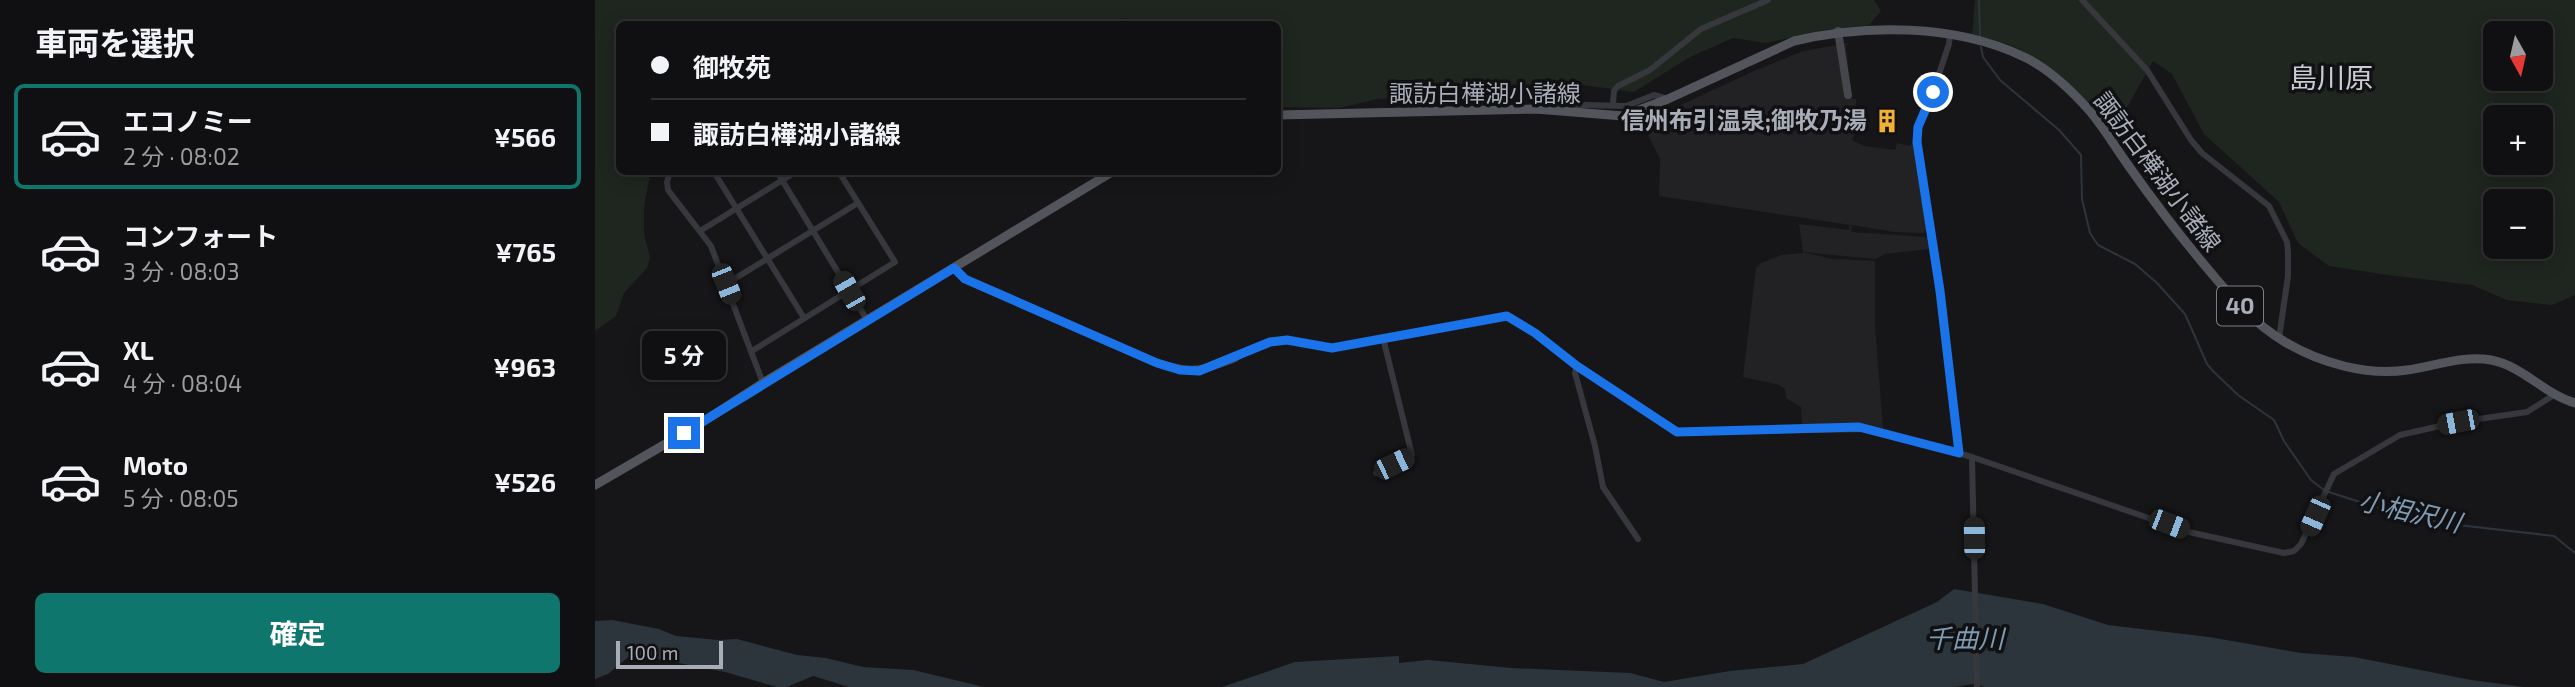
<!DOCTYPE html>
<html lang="ja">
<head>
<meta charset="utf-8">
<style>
  :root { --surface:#101012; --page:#1e1e20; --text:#f1f3f6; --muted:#9c9d9f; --line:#303032; --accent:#0f766e }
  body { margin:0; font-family:"Exo 2","Noto Sans JP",sans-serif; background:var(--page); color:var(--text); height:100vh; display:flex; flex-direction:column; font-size:26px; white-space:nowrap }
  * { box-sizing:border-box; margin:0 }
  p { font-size:23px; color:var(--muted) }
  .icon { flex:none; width:38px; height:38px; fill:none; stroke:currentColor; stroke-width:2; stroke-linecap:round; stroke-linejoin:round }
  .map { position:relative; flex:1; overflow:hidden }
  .drawer { display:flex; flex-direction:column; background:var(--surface); width:595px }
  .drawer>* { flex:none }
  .hud { position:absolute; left:21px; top:21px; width:665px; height:154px; border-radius:10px; box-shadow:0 4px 18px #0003,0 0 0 2px var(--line); display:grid; align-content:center; height:154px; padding:0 35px; background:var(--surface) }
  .needle { width:46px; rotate:172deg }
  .buttons { position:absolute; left:1888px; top:21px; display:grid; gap:14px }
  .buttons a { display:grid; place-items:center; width:70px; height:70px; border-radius:10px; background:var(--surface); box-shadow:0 4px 18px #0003,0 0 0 2px var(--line); font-size:35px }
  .scale { position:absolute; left:21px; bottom:18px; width:107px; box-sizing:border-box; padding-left:7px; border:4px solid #a8adb8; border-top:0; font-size:19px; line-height:24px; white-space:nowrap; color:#a8adb8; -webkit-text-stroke:5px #111113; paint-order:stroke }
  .end { position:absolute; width:32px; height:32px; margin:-16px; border:9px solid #1a73e8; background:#fff; box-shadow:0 0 0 4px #fff }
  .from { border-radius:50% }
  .bubble { position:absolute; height:49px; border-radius:10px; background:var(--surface); box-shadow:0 4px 18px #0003,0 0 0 2px var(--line); font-size:23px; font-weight:700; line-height:49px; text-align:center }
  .car { position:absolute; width:21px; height:42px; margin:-21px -10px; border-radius:9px; box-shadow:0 0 5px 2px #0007; background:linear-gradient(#222 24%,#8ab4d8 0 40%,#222 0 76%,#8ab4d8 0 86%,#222 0) }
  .hud b { display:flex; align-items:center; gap:24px; height:66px; font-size:26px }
  .hud b+b { border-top:2px solid var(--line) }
  .hud i { width:18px; height:18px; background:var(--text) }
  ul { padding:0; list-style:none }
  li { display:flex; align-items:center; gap:21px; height:105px; margin:0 14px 10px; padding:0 21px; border:4px solid transparent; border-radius:10px }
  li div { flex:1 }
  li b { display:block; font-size:26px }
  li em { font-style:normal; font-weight:700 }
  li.on { border-color:var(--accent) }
  li>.icon { width:63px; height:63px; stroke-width:1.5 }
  h2 { padding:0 35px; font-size:32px; line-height:84px }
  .action { display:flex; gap:14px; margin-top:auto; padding:14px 35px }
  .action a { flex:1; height:80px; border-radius:10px; background:var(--accent); color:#fff; font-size:28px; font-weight:700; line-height:80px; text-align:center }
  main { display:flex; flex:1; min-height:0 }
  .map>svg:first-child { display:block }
  .built { fill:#222225 }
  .green { fill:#1e261f; fill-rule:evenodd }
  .water { fill:#2c353c }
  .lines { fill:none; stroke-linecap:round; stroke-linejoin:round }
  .stream { stroke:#2c353c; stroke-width:2 }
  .street { stroke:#37383d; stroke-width:6 }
  .secondary { stroke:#45474d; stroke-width:8 }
  .primary { stroke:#53555c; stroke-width:9 }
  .route { stroke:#1a73e8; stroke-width:9 }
  .labels { text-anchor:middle; stroke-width:7; stroke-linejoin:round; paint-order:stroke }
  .shield { fill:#111113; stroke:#7b7e86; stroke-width:2 }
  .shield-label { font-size:23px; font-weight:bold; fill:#a8adb8 }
  .street-label { font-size:24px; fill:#a8adb8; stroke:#111113 }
  .poi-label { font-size:24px; font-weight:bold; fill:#a8adb8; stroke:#111113; text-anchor:end }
  .water-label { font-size:26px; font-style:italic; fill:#7f9bb3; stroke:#111113 }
  .quarter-label { font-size:28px; fill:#c9ccd4; stroke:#111113 }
</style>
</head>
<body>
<main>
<section class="drawer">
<h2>車両を選択</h2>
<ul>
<li class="on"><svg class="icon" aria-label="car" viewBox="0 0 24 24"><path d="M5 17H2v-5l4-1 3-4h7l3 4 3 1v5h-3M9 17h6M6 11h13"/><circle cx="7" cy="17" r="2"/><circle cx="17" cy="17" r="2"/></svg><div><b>エコノミー</b><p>2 分 · 08:02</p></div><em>¥566</em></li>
<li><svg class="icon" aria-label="car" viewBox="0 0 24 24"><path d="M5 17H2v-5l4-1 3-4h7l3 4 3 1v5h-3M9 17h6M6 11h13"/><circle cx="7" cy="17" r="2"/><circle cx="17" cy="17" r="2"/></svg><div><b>コンフォート</b><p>3 分 · 08:03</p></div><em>¥765</em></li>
<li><svg class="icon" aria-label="car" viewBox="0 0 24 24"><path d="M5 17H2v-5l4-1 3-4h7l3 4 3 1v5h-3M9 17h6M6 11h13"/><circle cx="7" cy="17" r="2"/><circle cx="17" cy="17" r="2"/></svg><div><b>XL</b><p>4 分 · 08:04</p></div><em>¥963</em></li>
<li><svg class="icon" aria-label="car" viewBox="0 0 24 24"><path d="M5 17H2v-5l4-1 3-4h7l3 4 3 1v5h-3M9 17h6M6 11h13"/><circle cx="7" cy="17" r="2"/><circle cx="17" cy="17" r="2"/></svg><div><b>Moto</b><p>5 分 · 08:05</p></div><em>¥526</em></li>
</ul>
<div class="action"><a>確定</a></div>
</section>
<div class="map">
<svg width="1980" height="687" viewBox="0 0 1980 687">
  <rect width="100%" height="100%" fill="#161618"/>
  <!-- built -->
  <path class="built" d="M1254,43L1251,46L1257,99H1261V119L1256,128L1259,135L1257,140L1269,146L1300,150L1302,143L1315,146L1318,140L1332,230L1328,233L1300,232L1257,225L1256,232L1332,237L1334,249L1290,254L1280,259L1208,252L1238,259L1280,261V325L1288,429L1271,425L1207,426L1206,407L1191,398L1190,389L1181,384L1148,377L1161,268L1166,263L1186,255L1208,253L1204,224L1254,230L1255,225L1064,196L1065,159L1048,125L1049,122L1159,71L1208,51Z"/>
  <!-- green -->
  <g class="green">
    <path d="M0,0H1279L1286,11L1274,25L1229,30L1171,43L1138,38L1095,57L1039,92L987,85L903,100L821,97L783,99L744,108L683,107L682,24H534L532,18L484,24H24V172H56L49,206V234L55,258L52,268L29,293L21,316L0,331Z"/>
    <path d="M1380,0H1980V295L1957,305L1912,300L1877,285L1793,275L1734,266L1703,243L1684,202L1609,134L1577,74L1558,61L1529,113L1565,157L1555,172C1536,155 1515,138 1509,113C1480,96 1457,70 1429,52C1413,42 1394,39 1377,34ZM1900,33H1946V79H1900ZM1900,117H1946V163H1900ZM1900,201H1946V247H1900Z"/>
  </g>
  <!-- water -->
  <g class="water">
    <path d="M1359,589L1448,604L1513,625L1614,637L1706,653L1759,657L1876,680L1930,687H1390L1379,684L1359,687H627L700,662L804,656V663L833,660L916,668L1035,673L1069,682L1135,671L1208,664L1342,602Z"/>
    <path d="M17,620L64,629L81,636L123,640L142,639L202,655L231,658L268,667L318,670L389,687H254L218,676L192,687H182L130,672L37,654L13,674L0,679V621Z"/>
  </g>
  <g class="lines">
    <!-- stream -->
    <g class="stream">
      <path d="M1384,0L1385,37"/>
      <path d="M1386,47L1388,57L1405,80L1464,130L1486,155L1487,199L1495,233L1503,245L1540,264L1562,283L1590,314L1612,364L1618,371L1643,395L1679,420L1689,441L1716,480L1729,490"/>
      <path d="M1734,492L1777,506L1846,523L1959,536L1980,553"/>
    </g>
    <!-- street -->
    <g class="street">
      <path d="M1487,0L1552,70L1596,140L1607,153L1674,206L1692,242L1693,251V276L1684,338"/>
      <path d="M1355,34L1354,44L1338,92L1323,127L1322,142L1345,291L1364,453"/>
      <path d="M1018,104L1019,91L1023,86L1055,70L1106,29L1173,0"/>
      <path d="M941,109L947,104L1031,106L1059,95L1073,99"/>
      <path d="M75,172L72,182L73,190L116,246L168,383"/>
      <path d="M119,172L209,318"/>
      <path d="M184,175L272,320"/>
      <path d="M105,231L199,173L217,172"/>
      <path d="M131,284L263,203"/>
      <path d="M157,351L300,262L244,172"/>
      <path d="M640,358L675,342L692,340L737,348L912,316L940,333L982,366L1082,432L1275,429L1377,457L1594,532L1689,553L1699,551L1706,544L1739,474L1805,435L1863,422L1932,412L1959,395"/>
      <path d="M982,366L980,373L1000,446L1008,487L1043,539"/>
      <path d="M1377,457L1382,687"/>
      <path d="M781,473L817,455L788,338"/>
    </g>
    <!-- secondary -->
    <g class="secondary">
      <path d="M1243,31L1253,95"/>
      <path d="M359,268L370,279L562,363C599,374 605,371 640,358"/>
    </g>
    <!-- primary -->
    <g class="primary">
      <path d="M682,115L941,109L1028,116L1073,99L1199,41C1270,24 1360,24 1427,56C1452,67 1475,89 1493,109C1508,126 1520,147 1533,165C1557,199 1581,231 1607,262C1632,292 1656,322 1690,342C1725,363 1772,376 1812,370C1840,366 1868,355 1896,360C1928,366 1949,394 1980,403"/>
      <path d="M0,485L103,425L168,383L517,172"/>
    </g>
  </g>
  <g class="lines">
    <!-- route -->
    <path class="route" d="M89,433L359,268L370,279L562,363L585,370L604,371L675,342L692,340L737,348L912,316L940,333L982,366L1082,432L1264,427L1364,453L1345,291L1322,142L1323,127L1338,92"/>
  </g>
  <!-- icons -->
  <defs>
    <g id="building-bare" transform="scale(1.89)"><path d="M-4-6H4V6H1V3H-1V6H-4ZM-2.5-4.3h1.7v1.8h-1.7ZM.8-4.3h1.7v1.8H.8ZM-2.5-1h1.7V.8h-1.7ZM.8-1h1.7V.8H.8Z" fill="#f2b134" stroke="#111113" stroke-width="2.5" paint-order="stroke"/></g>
  </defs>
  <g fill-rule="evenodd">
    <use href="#building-bare" x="1292" y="121"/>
  </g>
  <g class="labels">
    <!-- shield labels -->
    <rect class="shield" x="1622" y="286.5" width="46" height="39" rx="5"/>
    <g class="shield-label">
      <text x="1645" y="314">40</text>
    </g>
    <!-- street labels -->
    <g class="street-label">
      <text x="890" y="102">諏訪白樺湖小諸線</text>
      <text transform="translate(1562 172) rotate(53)" y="8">諏訪白樺湖小諸線</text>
    </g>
    <!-- poi labels -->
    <g class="poi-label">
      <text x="1272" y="129">信州布引温泉;御牧乃湯</text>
    </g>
    <!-- water labels -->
    <g class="water-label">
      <text transform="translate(1815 512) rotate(13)" y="9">小相沢川</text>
      <text x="1370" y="648">千曲川</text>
    </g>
    <!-- quarter labels -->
    <g class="quarter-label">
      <text x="1736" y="88">島川原</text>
    </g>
  </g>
</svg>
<div class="buttons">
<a><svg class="needle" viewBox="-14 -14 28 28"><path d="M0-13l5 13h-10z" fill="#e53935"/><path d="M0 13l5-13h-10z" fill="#9c9d9f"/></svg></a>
<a>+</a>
<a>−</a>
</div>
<div class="scale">100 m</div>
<i class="end from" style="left:1338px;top:92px"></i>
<i class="end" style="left:89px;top:433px"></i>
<div class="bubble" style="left:47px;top:331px;width:84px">5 分</div>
<i class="car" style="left:131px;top:284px;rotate:158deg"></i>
<i class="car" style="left:254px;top:291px;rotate:330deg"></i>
<i class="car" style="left:1863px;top:422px;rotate:259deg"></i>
<i class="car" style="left:799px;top:464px;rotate:64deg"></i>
<i class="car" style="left:1720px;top:516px;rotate:204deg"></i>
<i class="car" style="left:1574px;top:524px;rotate:111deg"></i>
<i class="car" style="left:1379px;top:538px;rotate:359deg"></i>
<div class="hud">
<b><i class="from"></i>御牧苑</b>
<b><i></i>諏訪白樺湖小諸線</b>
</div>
</div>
</main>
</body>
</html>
